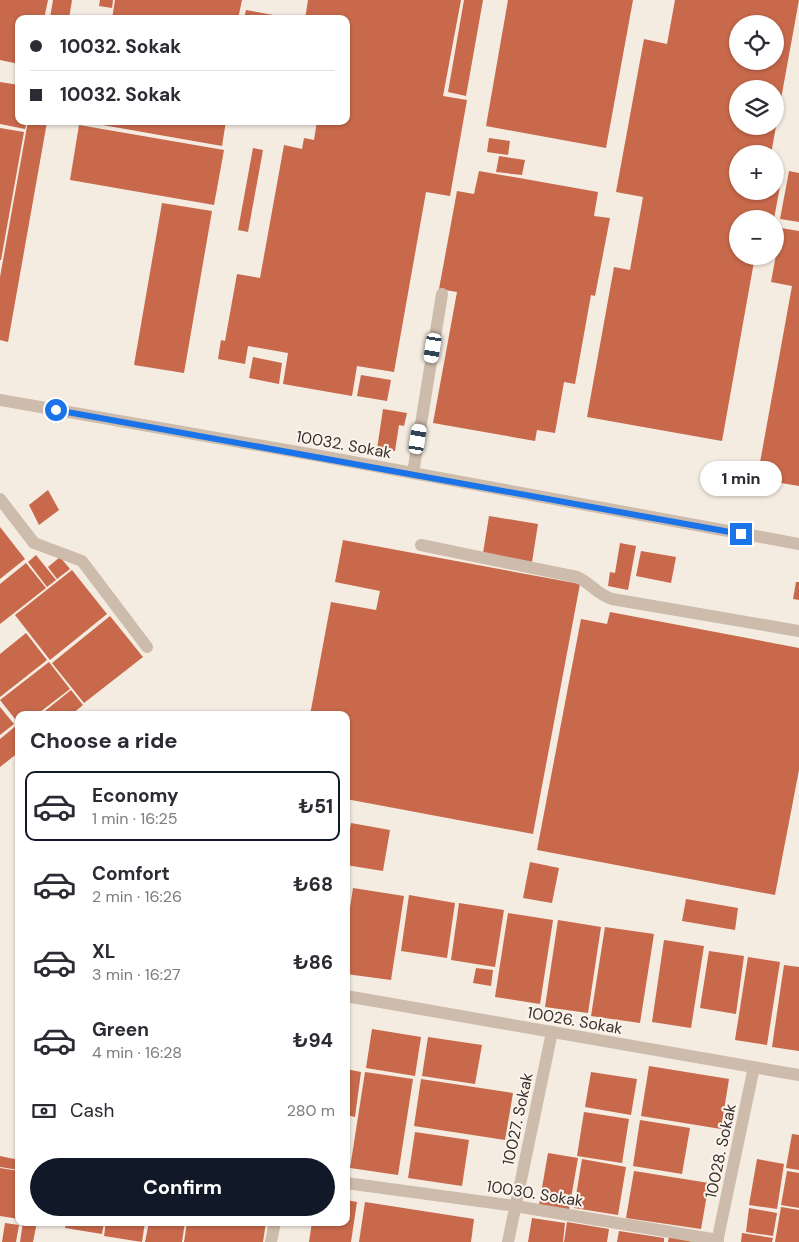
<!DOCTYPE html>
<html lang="en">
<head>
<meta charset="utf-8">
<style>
  :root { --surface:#fff; --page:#f2f2f3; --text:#2b2b33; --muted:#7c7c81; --line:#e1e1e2; --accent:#111827 }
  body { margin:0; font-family:"DM Sans",sans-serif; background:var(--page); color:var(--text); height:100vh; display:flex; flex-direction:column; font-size:19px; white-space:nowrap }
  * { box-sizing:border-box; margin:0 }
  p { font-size:16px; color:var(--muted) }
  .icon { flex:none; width:28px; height:28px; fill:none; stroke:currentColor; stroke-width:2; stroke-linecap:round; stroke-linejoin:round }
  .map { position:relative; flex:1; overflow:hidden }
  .sheet { position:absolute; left:15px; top:711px; width:335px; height:515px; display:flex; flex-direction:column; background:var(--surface); border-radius:10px; box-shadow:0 1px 4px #0004 }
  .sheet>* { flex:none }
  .banner { position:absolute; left:15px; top:15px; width:335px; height:110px; border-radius:10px; box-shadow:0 1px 4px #0004; display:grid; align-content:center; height:110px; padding:0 15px; background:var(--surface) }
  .controls { position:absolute; left:729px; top:15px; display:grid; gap:10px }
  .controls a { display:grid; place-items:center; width:55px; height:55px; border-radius:50%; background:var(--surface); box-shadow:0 1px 4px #0004; font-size:25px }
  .end { position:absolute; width:22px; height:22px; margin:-11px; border:6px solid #1a73e8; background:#fff; box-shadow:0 0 0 2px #fff }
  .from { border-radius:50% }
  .bubble { position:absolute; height:35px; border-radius:18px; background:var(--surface); box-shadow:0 1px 4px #0004; font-size:16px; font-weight:800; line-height:35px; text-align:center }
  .car { position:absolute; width:15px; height:30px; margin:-15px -8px; border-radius:6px; box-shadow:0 0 4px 1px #0007; background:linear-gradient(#fff 24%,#345 0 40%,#fff 0 76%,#345 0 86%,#fff 0) }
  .banner b { display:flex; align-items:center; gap:18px; height:48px; font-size:19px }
  .banner b+b { border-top:1px solid var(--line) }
  .banner i { width:12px; height:12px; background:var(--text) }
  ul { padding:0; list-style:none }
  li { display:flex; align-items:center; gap:15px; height:70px; margin:0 10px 8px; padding:0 5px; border:2px solid transparent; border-radius:10px }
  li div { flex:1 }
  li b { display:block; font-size:19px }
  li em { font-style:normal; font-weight:800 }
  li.current { border-color:var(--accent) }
  li>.icon { width:45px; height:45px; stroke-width:1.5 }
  h2 { padding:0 15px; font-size:22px; line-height:60px }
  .pay { display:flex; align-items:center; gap:12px; height:55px; padding:0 15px; font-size:19px }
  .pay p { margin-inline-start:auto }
  .action { display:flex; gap:10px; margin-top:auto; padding:10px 15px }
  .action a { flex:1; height:58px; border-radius:30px; background:var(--accent); color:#fff; font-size:20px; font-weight:800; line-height:58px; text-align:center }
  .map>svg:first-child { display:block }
  .building { fill:#c8694b; fill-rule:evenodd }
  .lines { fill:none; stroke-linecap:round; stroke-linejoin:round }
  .minor { stroke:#cdbbac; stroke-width:12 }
  .route { stroke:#1a73e8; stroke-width:6 }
  .labels { text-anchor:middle; stroke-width:4; stroke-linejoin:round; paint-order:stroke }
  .street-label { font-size:16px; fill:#3b302b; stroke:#fbf5ee }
</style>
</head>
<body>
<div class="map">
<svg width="799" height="1242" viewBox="0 0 799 1242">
  <rect width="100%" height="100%" fill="#f4ebe1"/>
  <!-- building -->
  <g class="building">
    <path d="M0,0H48L44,19H19V64L0,60Z"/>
    <path d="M53,0H72L69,19L50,18Z"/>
    <path d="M100,0H113L112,8L99,6Z"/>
    <path d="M115,0H242L238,19H112Z"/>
    <path d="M308,0H461L443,96L467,100L450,196L426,192L394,372L357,366L352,396L283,384L288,353L248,346L245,364L218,359L221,340L225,341L237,274L260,278L284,145L302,149L304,138L314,140L317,121H346V19H305Z"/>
    <path d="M464,0H483L466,96L448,92Z"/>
    <path d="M508,0H633L606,148L486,126Z"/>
    <path d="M675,0H799L771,154H738V191H775V168L783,170L774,219H738V256H755L722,441L587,417L614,267L630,270L643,197L616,192L644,39L667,44ZM738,24H775V61H738ZM738,89H775V126H738Z"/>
    <path d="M246,10L290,18V19H244Z"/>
    <path d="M0,82L19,85V121H27L25,129L0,124Z"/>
    <path d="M28,121L47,122L8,342L0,340V277Z"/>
    <path d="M80,121H226L222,146Z"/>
    <path d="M79,125L224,150L214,205L70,180Z"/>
    <path d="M0,128L24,132L1,260H0Z"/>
    <path d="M489,138L510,141L508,155L487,152Z"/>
    <path d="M253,148L263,150L248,232L238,230Z"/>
    <path d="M499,156L525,160L522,175L496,172Z"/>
    <path d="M479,171L598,192L594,216L610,218L595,296L591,295L575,384L564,382L555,433L537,430L535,441L433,423L457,292L439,289L457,191L474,194Z"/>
    <path d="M789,171L799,173V222L780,219Z"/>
    <path d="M162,203L212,211L184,373L134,365Z"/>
    <path d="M781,228L799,231V486L757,479L792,286L771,282Z"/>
    <path d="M253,357L282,363L279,384L249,378Z"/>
    <path d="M361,375L391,380L387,401L357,396Z"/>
    <path d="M383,409L407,413L404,426L399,425L395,451L377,449Z"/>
    <path d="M48,490L59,510L39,525L29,505Z"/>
    <path d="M489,516L538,524L532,562L483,553Z"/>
    <path d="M0,527L25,559L0,579Z"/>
    <path d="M343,540L580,584L533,834L346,799V715H310L331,602L376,610L380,591L335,582Z"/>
    <path d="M620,543L636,546L628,590L608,586L610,572L615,573Z"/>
    <path d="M641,551L676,557L671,583L636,576Z"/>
    <path d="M36,555L56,580L47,587L28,562Z"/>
    <path d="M60,557L70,569L57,579L48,567Z"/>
    <path d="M26,563L46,588L0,624V584Z"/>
    <path d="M72,570L107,614L50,660L15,615Z"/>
    <path d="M796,582H799V600L793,599Z"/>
    <path d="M610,612L799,648V770L775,895L537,850L581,619L607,624Z"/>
    <path d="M110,616L143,657L84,703L52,663Z"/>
    <path d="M26,633L47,660L0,697V654Z"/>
    <path d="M49,662L70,689L36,715H19V724L0,700Z"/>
    <path d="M71,690L83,705L71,715H40Z"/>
    <path d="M0,707L14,724L0,735Z"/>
    <path d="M17,725L19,727V752L0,767V739Z"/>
    <path d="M351,823L390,830L383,871L346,865V850Z"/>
    <path d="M530,862L559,868L552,903L523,898Z"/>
    <path d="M353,888L404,896L391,980L346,974V934Z"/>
    <path d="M409,895L455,903L447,958L401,951Z"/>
    <path d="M686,899L738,908L735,930L682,921Z"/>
    <path d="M459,903L504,910L495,967L451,960Z"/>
    <path d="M508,913L553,920L540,1004L495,997Z"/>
    <path d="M558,920L601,927L588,1013L545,1007Z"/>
    <path d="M605,927L654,934L640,1023L591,1016Z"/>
    <path d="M664,940L704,946L691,1028L652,1022Z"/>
    <path d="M709,951L744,956L736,1014L700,1008Z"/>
    <path d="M748,957L780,962L767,1045L735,1040Z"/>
    <path d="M784,965L799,967V1051L772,1047Z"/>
    <path d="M476,968L493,970L491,986L473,983Z"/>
    <path d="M372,1029L421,1037L415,1076L366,1068Z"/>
    <path d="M428,1037L482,1045L475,1084L422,1076Z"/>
    <path d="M649,1066L729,1079L721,1129L641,1116Z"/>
    <path d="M346,1069L361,1072L355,1117L346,1115Z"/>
    <path d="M365,1072L413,1079L398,1175L350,1168Z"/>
    <path d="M591,1072L637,1079L631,1115L585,1107Z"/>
    <path d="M421,1079L513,1093L505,1140L414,1126Z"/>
    <path d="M584,1112L629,1119L622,1163L577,1156Z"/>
    <path d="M640,1120L690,1128L682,1174L633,1166Z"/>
    <path d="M415,1132L469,1140L462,1186L408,1178Z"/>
    <path d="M792,1134L799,1135V1170L786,1168Z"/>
    <path d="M548,1153L578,1158L569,1210L539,1205Z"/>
    <path d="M0,1156L19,1160V1170L0,1167Z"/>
    <path d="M582,1159L626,1167L618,1215L574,1208Z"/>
    <path d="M757,1159L784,1164L777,1209L749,1205Z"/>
    <path d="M0,1168L19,1171V1219L0,1216Z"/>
    <path d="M634,1171L709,1183L701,1229L626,1218Z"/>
    <path d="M787,1171L799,1173V1208L781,1205Z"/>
    <path d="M346,1200L357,1202L351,1242H309L312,1222H346Z"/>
    <path d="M365,1202L474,1219L471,1242H359Z"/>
    <path d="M781,1207L799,1210V1242H775Z"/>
    <path d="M749,1208L777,1213L773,1236L746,1232Z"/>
    <path d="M532,1218L565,1223L563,1242H528Z"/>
    <path d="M23,1222H37L33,1242H20Z"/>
    <path d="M66,1222H104L102,1234L65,1228Z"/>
    <path d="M106,1222H145L142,1242L104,1236Z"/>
    <path d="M149,1222H185L182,1242H145Z"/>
    <path d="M187,1222H266L263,1242H184Z"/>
    <path d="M567,1222L609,1229L607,1242H564Z"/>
    <path d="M5,1223L19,1225L16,1242H2Z"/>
    <path d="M619,1231L664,1238V1242H617Z"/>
    <path d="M742,1233L773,1238L772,1242H741Z"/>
    <path d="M669,1237L694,1242H668Z"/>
  </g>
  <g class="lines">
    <!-- minor -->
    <g class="minor">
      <path d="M0,400L320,456L799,544"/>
      <path d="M413,473L442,294"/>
      <path d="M0,499L34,543L82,561L147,647"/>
      <path d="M421,545L577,577C591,583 596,594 612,599L799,631"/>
      <path d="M346,996L799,1075"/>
      <path d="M346,1183L515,1206L718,1240"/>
      <path d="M271,1242L275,1222"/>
      <path d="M508,1242L552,1032"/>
      <path d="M717,1242L754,1067"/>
    </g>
  </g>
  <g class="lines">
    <!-- route -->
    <path class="route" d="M56,410L741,534"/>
  </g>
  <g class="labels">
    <!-- street labels -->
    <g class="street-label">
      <text transform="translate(344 444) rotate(10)" y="6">10032. Sokak</text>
      <text transform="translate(575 1020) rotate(10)" y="6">10026. Sokak</text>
      <text transform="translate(517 1119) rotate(-78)" y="6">10027. Sokak</text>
      <text transform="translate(720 1151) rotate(-78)" y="6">10028. Sokak</text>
      <text transform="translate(535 1193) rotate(9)" y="6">10030. Sokak</text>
    </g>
  </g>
</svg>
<div class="controls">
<a><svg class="icon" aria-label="locate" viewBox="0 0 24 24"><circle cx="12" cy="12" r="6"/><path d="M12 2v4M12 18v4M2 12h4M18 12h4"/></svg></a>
<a><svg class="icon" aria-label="layers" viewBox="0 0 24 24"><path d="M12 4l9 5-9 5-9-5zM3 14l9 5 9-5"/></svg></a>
<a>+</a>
<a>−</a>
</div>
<i class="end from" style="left:56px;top:410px"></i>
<i class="end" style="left:741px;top:534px"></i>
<div class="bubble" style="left:700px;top:461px;width:82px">1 min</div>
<i class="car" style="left:433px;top:348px;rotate:189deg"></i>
<i class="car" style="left:418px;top:439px;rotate:9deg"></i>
<div class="banner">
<b><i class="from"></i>10032. Sokak</b>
<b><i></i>10032. Sokak</b>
</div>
<section class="sheet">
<h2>Choose a ride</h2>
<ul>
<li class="current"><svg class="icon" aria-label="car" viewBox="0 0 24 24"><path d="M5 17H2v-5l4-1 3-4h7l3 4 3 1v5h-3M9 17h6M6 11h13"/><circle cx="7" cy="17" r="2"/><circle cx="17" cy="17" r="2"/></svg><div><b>Economy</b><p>1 min · 16:25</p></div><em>₺51</em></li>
<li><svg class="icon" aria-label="car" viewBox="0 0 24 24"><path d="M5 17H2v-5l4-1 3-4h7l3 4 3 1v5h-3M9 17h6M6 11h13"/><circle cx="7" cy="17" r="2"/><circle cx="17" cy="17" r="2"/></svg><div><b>Comfort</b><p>2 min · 16:26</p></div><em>₺68</em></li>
<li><svg class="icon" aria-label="car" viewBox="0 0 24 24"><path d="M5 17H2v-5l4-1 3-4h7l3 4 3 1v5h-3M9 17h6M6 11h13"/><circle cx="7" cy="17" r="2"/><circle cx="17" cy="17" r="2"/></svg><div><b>XL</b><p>3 min · 16:27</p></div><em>₺86</em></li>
<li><svg class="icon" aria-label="car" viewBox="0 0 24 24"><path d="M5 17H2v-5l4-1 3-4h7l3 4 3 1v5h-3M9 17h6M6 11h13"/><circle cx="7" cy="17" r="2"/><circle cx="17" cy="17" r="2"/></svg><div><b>Green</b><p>4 min · 16:28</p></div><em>₺94</em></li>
</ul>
<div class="pay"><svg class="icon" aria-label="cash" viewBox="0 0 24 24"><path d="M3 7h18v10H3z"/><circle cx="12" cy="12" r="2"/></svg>Cash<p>280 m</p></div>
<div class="action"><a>Confirm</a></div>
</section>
</div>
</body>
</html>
